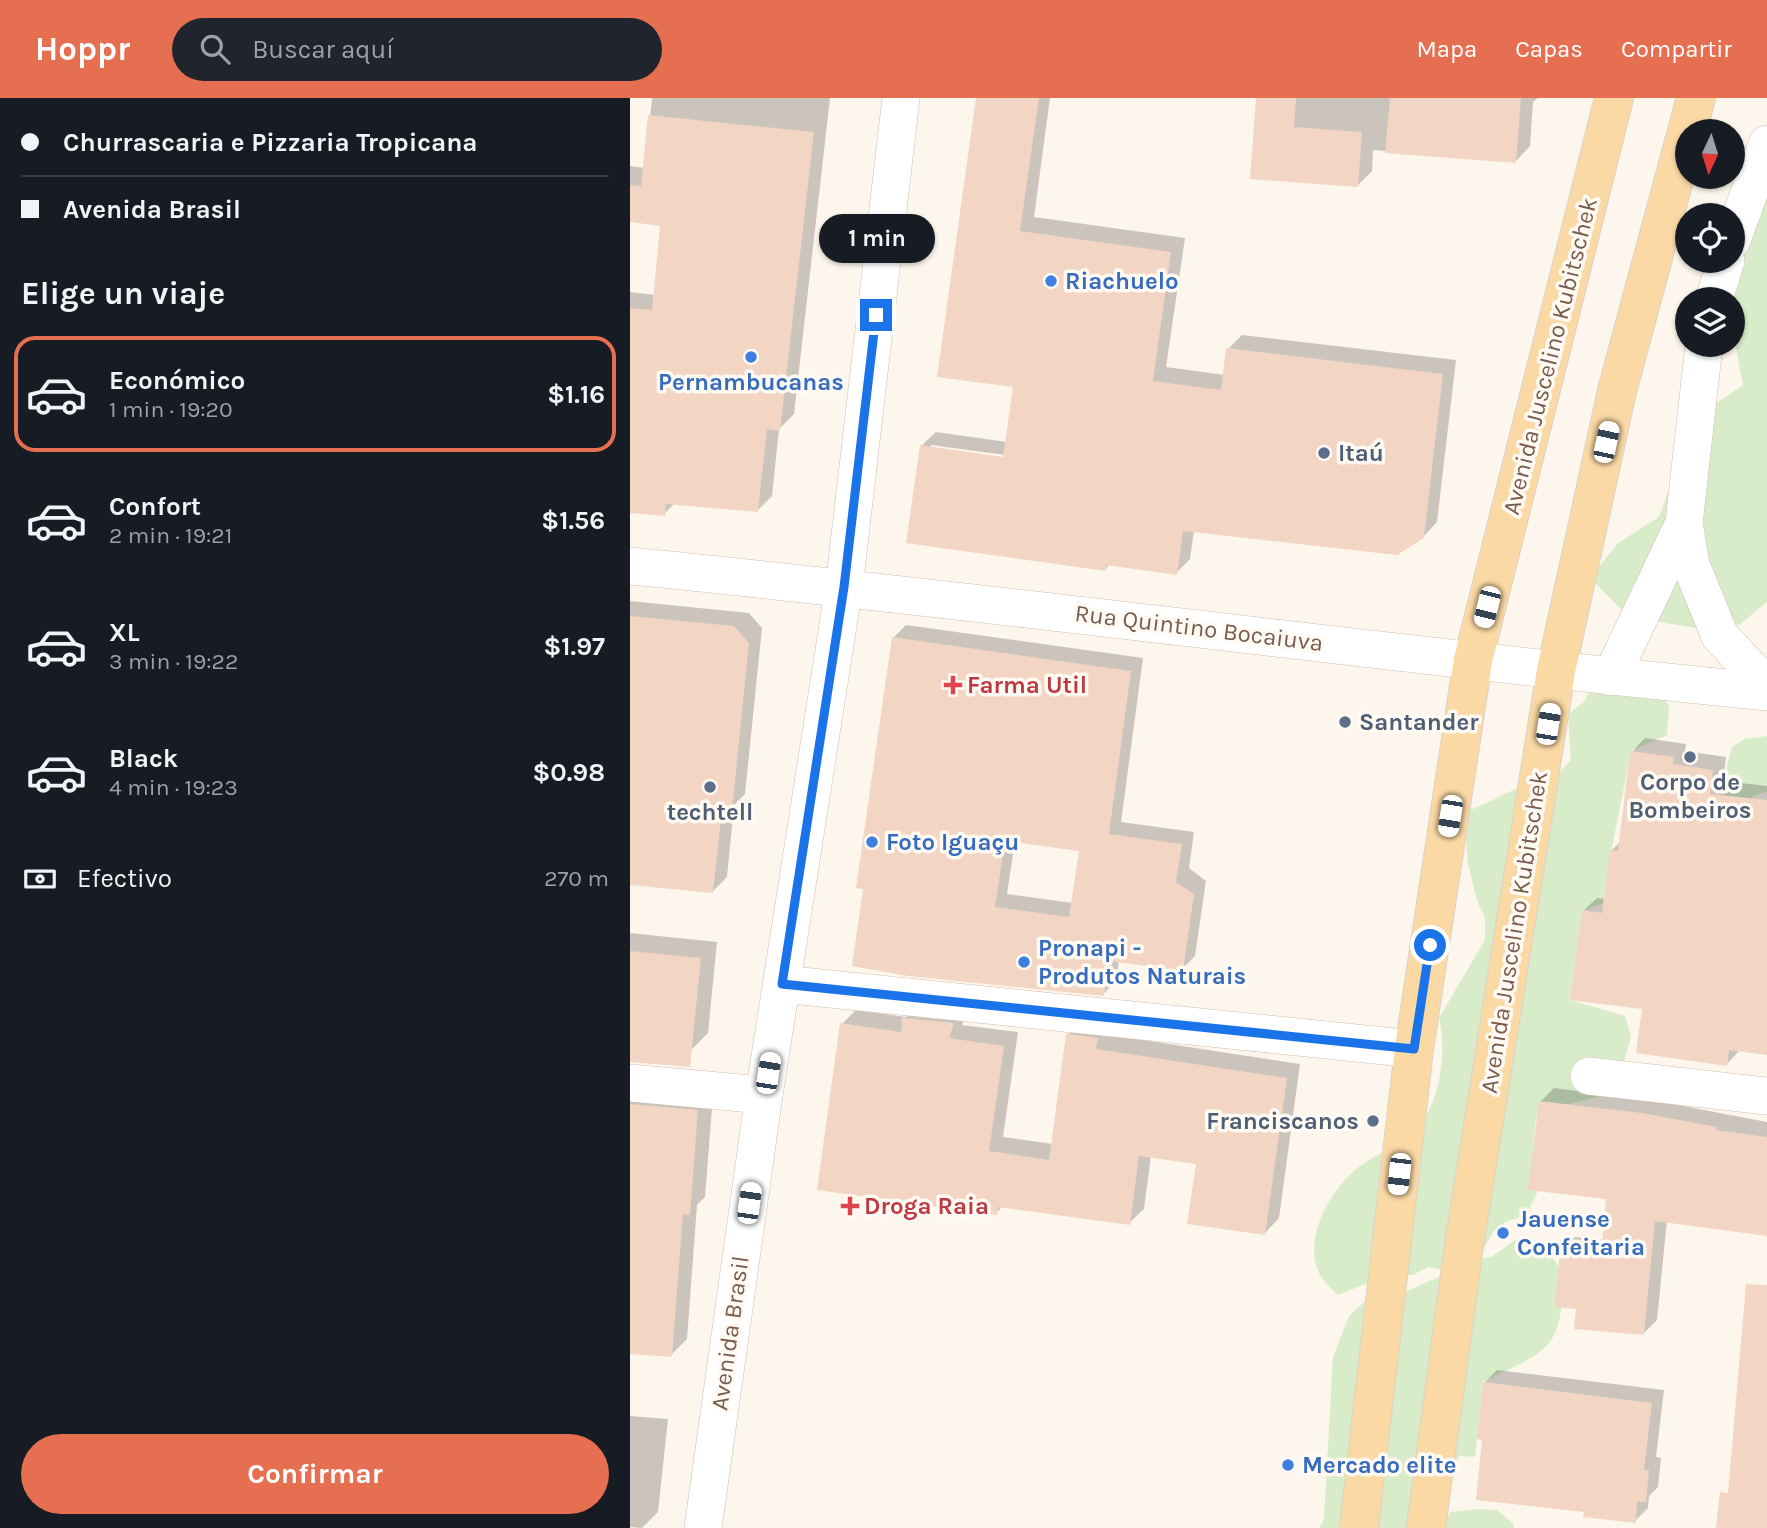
<!DOCTYPE html>
<html lang="es">
<head>
<meta charset="utf-8">
<style>
  :root { --surface:#171b24; --page:#20242c; --text:#f1f3f6; --muted:#9ea1a6; --line:#363941; --accent:#e76f51 }
  body { margin:0; font-family:Karla,sans-serif; background:var(--page); color:var(--text); height:100vh; display:flex; flex-direction:column; font-size:26px; white-space:nowrap }
  * { box-sizing:border-box; margin:0 }
  p { font-size:23px; color:var(--muted) }
  .icon { flex:none; width:38px; height:38px; fill:none; stroke:currentColor; stroke-width:2; stroke-linecap:round; stroke-linejoin:round }
  .map { position:relative; flex:1; overflow:hidden }
  .side { display:flex; flex-direction:column; background:var(--surface); width:630px }
  .side>* { flex:none }
  .guide { display:grid; align-content:center; height:154px; padding:0 21px; background:var(--surface) }
  .needle { width:46px; rotate:184deg }
  .controls { position:absolute; left:1045px; top:21px; display:grid; gap:14px }
  .controls a { display:grid; place-items:center; width:70px; height:70px; border-radius:50%; background:var(--surface); box-shadow:0 2px 5px #0004; font-size:35px }
  .end { position:absolute; width:32px; height:32px; margin:-16px; border:9px solid #1a73e8; background:#fff; box-shadow:0 0 0 4px #fff }
  .from { border-radius:50% }
  .bubble { position:absolute; height:49px; border-radius:24px; background:var(--surface); box-shadow:0 2px 5px #0004; font-size:23px; font-weight:700; line-height:49px; text-align:center }
  .car { position:absolute; width:21px; height:42px; margin:-21px -10px; border-radius:9px; box-shadow:0 0 5px 2px #0007; background:linear-gradient(#fff 24%,#345 0 40%,#fff 0 76%,#345 0 86%,#fff 0) }
  .guide b { display:flex; align-items:center; gap:24px; height:66px; font-size:26px }
  .guide b+b { border-top:2px solid var(--line) }
  .guide i { width:18px; height:18px; background:var(--text) }
  ul { padding:0; list-style:none }
  li { display:flex; align-items:center; gap:21px; height:116px; margin:0 14px 10px; padding:0 7px; border:4px solid transparent; border-radius:21px }
  li div { flex:1 }
  li b { display:block; font-size:26px }
  li em { font-style:normal; font-weight:700 }
  li.active { border-color:var(--accent) }
  li>.icon { width:63px; height:63px; stroke-width:1.5 }
  h2 { padding:0 21px; font-size:32px; line-height:84px }
  .pay { display:flex; align-items:center; gap:18px; height:77px; padding:0 21px; font-size:26px }
  .pay p { margin-inline-start:auto }
  .cta { display:flex; gap:14px; margin-top:auto; padding:14px 21px }
  .cta a { flex:1; height:80px; border-radius:42px; background:var(--accent); color:#fff; font-size:28px; font-weight:700; line-height:80px; text-align:center }
  header { display:flex; align-items:center; gap:42px; box-sizing:border-box; height:98px; padding:0 35px; background:var(--accent); color:#fff }
  header strong { font-size:33px }
  nav { display:flex; gap:38px; margin-inline-start:auto; font-size:24px }
  .search { width:490px; height:63px; background:var(--page); display:flex; align-items:center; gap:18px; box-sizing:border-box; padding:0 24px; border-radius:38px; color:var(--muted); font-size:26px }
  main { display:flex; flex:1; min-height:0 }
  .map>svg:first-child { display:block }
  .green { fill:#d8ecc9 }
  .shadow { fill:#0003; fill-rule:evenodd }
  .building { fill:#f3d5c3; fill-rule:evenodd }
  .lines { fill:none; stroke-linecap:round; stroke-linejoin:round }
  .minor-casing { stroke:#d1beb0; stroke-width:38 }
  .major-casing { stroke:#dad1cd; stroke-width:40 }
  .minor { stroke:#fff; stroke-width:37 }
  .major { stroke:#fbd9a5; stroke-width:38 }
  .route { stroke:#1a73e8; stroke-width:9 }
  .shop-dot { fill:#3f7fe0; stroke:#fffaf3; stroke-width:2.5 }
  .service-dot { fill:#5c6f8a; stroke:#fffaf3; stroke-width:2.5 }
  .health-dot { fill:#e0444e; stroke:#fffaf3; stroke-width:2.5 }
  .labels { text-anchor:middle; stroke-width:7; stroke-linejoin:round; paint-order:stroke }
  .shop-label { font-size:24px; font-weight:bold; fill:#366cbe; stroke:#fffaf3; text-anchor:start }
  .street-label { font-size:24px; fill:#7a5c4d; stroke:#fffaf3 }
  .service-label { font-size:24px; font-weight:bold; fill:#4e5e75; stroke:#fffaf3; text-anchor:start }
  .health-label { font-size:24px; font-weight:bold; fill:#be3a42; stroke:#fffaf3; text-anchor:start }
</style>
</head>
<body>
<header>
<strong>Hoppr</strong>
<div class="search"><svg class="icon" aria-label="search" viewBox="0 0 24 24"><circle cx="10" cy="10" r="6"/><path d="M15 15l6 6"/></svg>Buscar aquí</div>
<nav><a>Mapa</a><a>Capas</a><a>Compartir</a></nav>
</header>
<main>
<section class="side">
<div class="guide">
<b><i class="from"></i>Churrascaria e Pizzaria Tropicana</b>
<b><i></i>Avenida Brasil</b>
</div>
<h2>Elige un viaje</h2>
<ul>
<li class="active"><svg class="icon" aria-label="car" viewBox="0 0 24 24"><path d="M5 17H2v-5l4-1 3-4h7l3 4 3 1v5h-3M9 17h6M6 11h13"/><circle cx="7" cy="17" r="2"/><circle cx="17" cy="17" r="2"/></svg><div><b>Económico</b><p>1 min · 19:20</p></div><em>$1.16</em></li>
<li><svg class="icon" aria-label="car" viewBox="0 0 24 24"><path d="M5 17H2v-5l4-1 3-4h7l3 4 3 1v5h-3M9 17h6M6 11h13"/><circle cx="7" cy="17" r="2"/><circle cx="17" cy="17" r="2"/></svg><div><b>Confort</b><p>2 min · 19:21</p></div><em>$1.56</em></li>
<li><svg class="icon" aria-label="car" viewBox="0 0 24 24"><path d="M5 17H2v-5l4-1 3-4h7l3 4 3 1v5h-3M9 17h6M6 11h13"/><circle cx="7" cy="17" r="2"/><circle cx="17" cy="17" r="2"/></svg><div><b>XL</b><p>3 min · 19:22</p></div><em>$1.97</em></li>
<li><svg class="icon" aria-label="car" viewBox="0 0 24 24"><path d="M5 17H2v-5l4-1 3-4h7l3 4 3 1v5h-3M9 17h6M6 11h13"/><circle cx="7" cy="17" r="2"/><circle cx="17" cy="17" r="2"/></svg><div><b>Black</b><p>4 min · 19:23</p></div><em>$0.98</em></li>
</ul>
<div class="pay"><svg class="icon" aria-label="cash" viewBox="0 0 24 24"><path d="M3 7h18v10H3z"/><circle cx="12" cy="12" r="2"/></svg>Efectivo<p>270 m</p></div>
<div class="cta"><a>Confirmar</a></div>
</section>
<div class="map">
<svg width="1137" height="1430" viewBox="0 0 1137 1430">
  <rect width="100%" height="100%" fill="#fdf6ec"/>
  <!-- green -->
  <g class="green">
    <path d="M1137,72V504L1109,527L1066,530L999,519L960,480L988,445L1029,419L1045,374L1079,310L1113,287L1103,234L1099,166Z"/>
    <path d="M1017,584L1039,607L1037,637L1000,653C993,704 979,753 973,805L952,813L940,902L995,918L1001,938L991,975L970,998L920,1011L906,1020L903,1048L914,1080L896,1118C853,1127 869,1138 843,1163L863,1158L885,1142C902,1146 917,1150 927,1166C938,1182 932,1230 919,1245C904,1263 873,1273 853,1284L845,1359L830,1358L810,1397L781,1430H689L694,1421L703,1259L719,1218L744,1195L777,1193L822,1173L798,1169L783,1177H758L708,1197C702,1191 694,1184 690,1177C671,1141 702,1087 733,1066C751,1054 770,1047 786,1031C811,1006 817,952 809,920L855,842V820L847,803L838,766L834,714C851,709 864,701 879,694C909,681 916,690 941,662L938,616L954,604L964,585Z"/>
    <path d="M1137,638V694L1123,698L1118,709L1093,700L1092,688L1102,649L1114,641Z"/>
    <path d="M849,1411L867,1412L883,1425L884,1430H812L820,1414Z"/>
  </g>
  <!-- shadow -->
  <g class="shadow">
    <path d="M22,0H200L164,316L149,331L142,398L127,413L45,405L34,416L0,413V194L25,197L31,126L0,122V68L15,70Z"/>
    <path d="M348,0H420L404,119L555,140L536,269L595,277L598,251L612,237L826,262L807,424L793,439L564,432L560,461L546,475L480,466L475,471L291,348L306,334L377,344L385,288ZM301,347L382,358L381,362L301,351Z"/>
    <path d="M627,0H908L903,4L900,48L886,63L743,52L742,73L727,88Z"/>
    <path d="M0,503L119,515L132,530L115,696L104,707L97,779L83,793L0,785Z"/>
    <path d="M276,527L513,560L491,724L564,734L559,770L576,783L565,858L552,871L489,863L486,883L473,896L278,876L263,540ZM385,743L451,752L443,805L377,796Z"/>
    <path d="M1015,640L1056,646L1055,653L1096,659L1093,683L1137,688V956L1110,952L1097,966L1014,910L953,813L967,800L975,801L981,753L991,743L1002,654Z"/>
    <path d="M0,835L87,844L78,935L61,952L0,946Z"/>
    <path d="M288,906L337,911L332,927L388,934L373,1039L423,1046L438,937L452,923L480,937L670,966L649,1120L635,1135L568,1065L521,1058L514,1111L499,1125L373,1108L366,1115L212,926L226,912L276,919Z"/>
    <path d="M0,983L83,997L75,1099L67,1107L57,1241L41,1257L0,1254Z"/>
    <path d="M924,990L1027,1003L1137,1024V1136L1037,1122L1027,1222L1013,1236L948,1209L932,1153L945,1139L974,1142L978,1100L910,1004Z"/>
    <path d="M867,1272L1034,1292L1026,1359L1031,1360L1028,1389L1019,1398L1018,1410L1005,1423L955,1413L854,1340V1285Z"/>
    <path d="M0,1318L38,1321L28,1414L12,1430L0,1429Z"/>
  </g>
  <!-- building -->
  <g class="building">
    <path d="M346,0H409L390,133L541,154L523,283L591,292L596,250L813,276L794,440L767,457L553,433L547,477L476,467V473L276,445L290,347L373,359L383,289L307,279Z"/>
    <path d="M626,0H666L664,29L732,34L728,89L620,81Z"/>
    <path d="M760,0H891L886,65L755,55Z"/>
    <path d="M18,17L184,34L150,333L137,331L128,414L36,406L35,418L0,415V210L22,212L30,128L0,124V87L11,88Z"/>
    <path d="M0,518L104,528L119,545L102,712L92,711L83,795L0,787Z"/>
    <path d="M262,539L501,573L479,736L552,746L546,784L564,796L553,873L479,863L474,898L278,878L222,868L233,791L226,790ZM375,743L449,753L439,819L365,809Z"/>
    <path d="M1000,653L1044,659L1043,666L1083,672L1080,696L1137,702V957L1099,952L1097,968L1006,955L1012,911L940,902L952,812L972,815L980,752L988,753Z"/>
    <path d="M0,853L71,860L60,969L0,964Z"/>
    <path d="M272,920L324,925L319,940L374,948L359,1053L419,1062L436,936L468,940L466,951L657,980L635,1137L557,1126L566,1066L509,1058L500,1127L368,1109L367,1117L187,1092L210,925L271,934Z"/>
    <path d="M909,1003L1012,1015L1087,1029L1086,1032L1137,1039V1138L1025,1123L1014,1237L944,1231L946,1211L925,1209L930,1152L971,1156L976,1101L898,1092Z"/>
    <path d="M0,1006L68,1012L60,1117L53,1116L42,1259L0,1256Z"/>
    <path d="M1116,1186L1137,1187V1430H1086L1090,1394L1098,1395Z"/>
    <path d="M853,1284L1022,1305L1014,1372H1019L1016,1404H1007L1006,1425L953,1419L954,1414L846,1402L852,1342L847,1341Z"/>
  </g>
  <g class="lines">
    <!-- minor casing -->
    <g class="minor-casing">
      <g id="minor">
        <path d="M1102,142L1137,46"/>
        <path d="M1084,201L1096,163"/>
        <path d="M1074,247L1054,425L1061,467L1090,538L1137,588"/>
        <path d="M0,468C379,505 757,557 1137,594"/>
        <path d="M981,579L1054,425"/>
        <path d="M152,886L784,951"/>
        <path d="M959,978L1137,998"/>
        <path d="M0,985L134,997"/>
        <path d="M73,1430L134,997L214,489L271,0"/>
      </g>
    </g>
    <!-- major casing -->
    <g class="major-casing">
      <g id="major">
        <path d="M729,1430L784,951L843,562L984,0"/>
        <path d="M796,1430L834,1147L926,573L987,293L1066,0"/>
      </g>
    </g>
    <!-- minor -->
    <use href="#minor" class="minor"/>
    <!-- major -->
    <use href="#major" class="major"/>
  </g>
  <g class="lines">
    <!-- route -->
    <path class="route" d="M246,217L214,489L152,886L784,951L800,847"/>
  </g>
  <!-- markers -->
  <g class="shop-dot">
    <circle cx="421" cy="183" r="7"/>
    <circle cx="121" cy="259" r="7"/>
    <circle cx="242" cy="744" r="7"/>
    <circle cx="394" cy="864" r="7"/>
    <circle cx="873" cy="1135" r="7"/>
    <circle cx="658" cy="1367" r="7"/>
  </g>
  <g class="service-dot">
    <circle cx="694" cy="355" r="7"/>
    <circle cx="715" cy="624" r="7"/>
    <circle cx="1060" cy="659" r="7"/>
    <circle cx="80" cy="689" r="7"/>
    <circle cx="743" cy="1023" r="7"/>
  </g>
  <g class="health-dot">
    <path d="M319.5 576.5h7v7h7v7h-7v7h-7v-7h-7v-7h7z"/>
    <path d="M216.5 1097.5h7v7h7v7h-7v7h-7v-7h-7v-7h7z"/>
  </g>
  <g class="labels">
    <!-- shop labels -->
    <g class="shop-label">
      <text x="435" y="191">Riachuelo</text>
      <text x="121" y="292" text-anchor="middle">Pernambucanas</text>
      <text x="256" y="752">Foto Iguaçu</text>
      <text x="408" y="858">Pronapi -<tspan x="408" dy="28">Produtos Naturais</tspan></text>
      <text x="887" y="1129">Jauense<tspan x="887" dy="28">Confeitaria</tspan></text>
      <text x="672" y="1375">Mercado elite</text>
    </g>
    <!-- street labels -->
    <g class="street-label">
      <text transform="translate(920 258) rotate(-76)" y="8">Avenida Juscelino Kubitschek</text>
      <text transform="translate(569 530) rotate(7)" y="8">Rua Quintino Bocaiuva</text>
      <text transform="translate(884 834) rotate(-81)" y="8">Avenida Juscelino Kubitschek</text>
      <text transform="translate(100 1235) rotate(-82)" y="8">Avenida Brasil</text>
    </g>
    <!-- service labels -->
    <g class="service-label">
      <text x="708" y="363">Itaú</text>
      <text x="729" y="632">Santander</text>
      <text x="1060" y="692" text-anchor="middle">Corpo de<tspan x="1060" dy="28">Bombeiros</tspan></text>
      <text x="80" y="722" text-anchor="middle">techtell</text>
      <text x="729" y="1031" text-anchor="end">Franciscanos</text>
    </g>
    <!-- health labels -->
    <g class="health-label">
      <text x="337" y="595">Farma Util</text>
      <text x="234" y="1116">Droga Raia</text>
    </g>
  </g>
</svg>
<div class="controls">
<a><svg class="needle" viewBox="-14 -14 28 28"><path d="M0-13l5 13h-10z" fill="#e53935"/><path d="M0 13l5-13h-10z" fill="#9ea1a6"/></svg></a>
<a><svg class="icon" aria-label="locate" viewBox="0 0 24 24"><circle cx="12" cy="12" r="6"/><path d="M12 2v4M12 18v4M2 12h4M18 12h4"/></svg></a>
<a><svg class="icon" aria-label="layers" viewBox="0 0 24 24"><path d="M12 4l9 5-9 5-9-5zM3 14l9 5 9-5"/></svg></a>
</div>
<i class="end from" style="left:800px;top:847px"></i>
<i class="end" style="left:246px;top:217px"></i>
<div class="bubble" style="left:189px;top:116px;width:116px">1 min</div>
<i class="car" style="left:976px;top:344px;rotate:12deg"></i>
<i class="car" style="left:857px;top:509px;rotate:194deg"></i>
<i class="car" style="left:918px;top:626px;rotate:9deg"></i>
<i class="car" style="left:820px;top:718px;rotate:189deg"></i>
<i class="car" style="left:138px;top:975px;rotate:9deg"></i>
<i class="car" style="left:769px;top:1076px;rotate:186deg"></i>
<i class="car" style="left:119px;top:1105px;rotate:8deg"></i>
</div>
</main>
</body>
</html>
